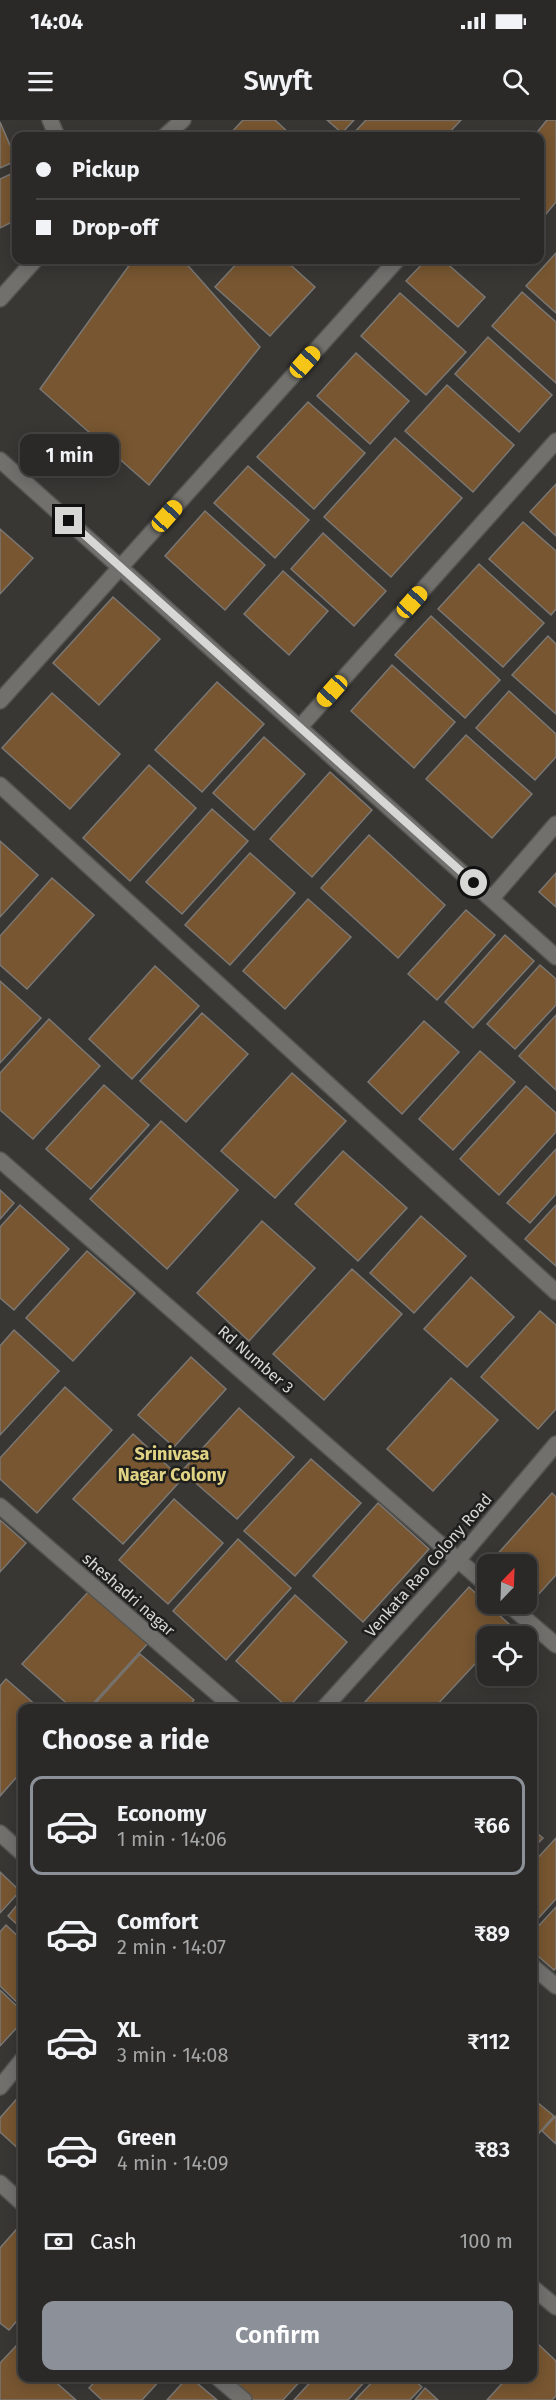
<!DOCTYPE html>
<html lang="en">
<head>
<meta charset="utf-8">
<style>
  :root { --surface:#2a2927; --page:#363533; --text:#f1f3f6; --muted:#a5a6a7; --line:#464544; --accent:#8c9099 }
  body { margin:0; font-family:"Fira Sans",sans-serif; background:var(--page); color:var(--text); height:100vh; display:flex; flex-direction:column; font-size:22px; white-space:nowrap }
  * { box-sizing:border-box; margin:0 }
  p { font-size:20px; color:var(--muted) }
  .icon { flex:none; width:33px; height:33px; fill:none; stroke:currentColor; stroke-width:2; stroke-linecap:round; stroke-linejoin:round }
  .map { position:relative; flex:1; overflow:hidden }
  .panel { position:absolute; left:18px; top:1584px; width:519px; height:678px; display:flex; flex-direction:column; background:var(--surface); border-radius:12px; box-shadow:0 3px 15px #0003,0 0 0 2px var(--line) }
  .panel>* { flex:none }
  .top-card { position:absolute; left:12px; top:12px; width:532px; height:132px; border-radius:12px; box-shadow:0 3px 15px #0003,0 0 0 2px var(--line); display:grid; align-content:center; height:132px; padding:0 24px; background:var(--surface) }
  .needle { width:39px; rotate:23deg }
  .fabs { position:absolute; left:477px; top:1434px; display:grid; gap:12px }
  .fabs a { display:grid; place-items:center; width:60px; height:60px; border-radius:12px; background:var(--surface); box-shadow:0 3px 15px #0003,0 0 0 2px var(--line); font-size:30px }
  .end { position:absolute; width:27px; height:27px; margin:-14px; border:8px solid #d7d7d5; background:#111; box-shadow:0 0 0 3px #111 }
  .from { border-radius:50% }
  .bubble { position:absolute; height:42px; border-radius:12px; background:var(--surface); box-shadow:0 3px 15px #0003,0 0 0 2px var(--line); font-size:20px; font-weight:600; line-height:42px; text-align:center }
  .car { position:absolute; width:18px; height:36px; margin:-18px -9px; border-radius:8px; box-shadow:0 0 4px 2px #0007; background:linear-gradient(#f5c518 24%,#345 0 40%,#f5c518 0 76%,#345 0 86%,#f5c518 0) }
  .top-card b { display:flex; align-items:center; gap:21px; height:57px; font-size:22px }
  .top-card b+b { border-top:2px solid var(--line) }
  .top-card i { width:15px; height:15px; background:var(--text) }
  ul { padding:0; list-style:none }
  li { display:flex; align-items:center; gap:18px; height:99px; margin:0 12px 9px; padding:0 12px; border:3px solid transparent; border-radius:12px }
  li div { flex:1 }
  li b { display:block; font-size:22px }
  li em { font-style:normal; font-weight:600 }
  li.selected { border-color:var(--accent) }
  li>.icon { width:54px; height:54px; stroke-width:1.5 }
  h2 { padding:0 24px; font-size:27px; line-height:72px }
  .pay { display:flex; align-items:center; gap:15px; height:66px; padding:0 24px; font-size:22px }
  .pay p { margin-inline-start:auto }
  .action { display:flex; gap:12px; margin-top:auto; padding:12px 24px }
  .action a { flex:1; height:69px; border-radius:12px; background:var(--accent); color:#fff; font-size:24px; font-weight:600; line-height:69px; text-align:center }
  .status { display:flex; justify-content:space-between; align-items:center; height:42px; padding:0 30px; background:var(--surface); direction:ltr }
  .status svg { height:16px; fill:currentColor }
  header { display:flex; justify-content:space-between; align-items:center; height:78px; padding:0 24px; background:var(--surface); font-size:27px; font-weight:600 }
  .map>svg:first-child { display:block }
  .building { fill:#775631; stroke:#7a7774; stroke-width:1.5 }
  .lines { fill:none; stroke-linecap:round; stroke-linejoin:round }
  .street-casing { stroke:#535350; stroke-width:18 }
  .secondary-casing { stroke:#535350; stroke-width:18 }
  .street { stroke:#71706d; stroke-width:15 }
  .secondary { stroke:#71706d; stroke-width:15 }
  .route { stroke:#d7d7d5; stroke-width:8 }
  .labels { text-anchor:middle; stroke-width:5; stroke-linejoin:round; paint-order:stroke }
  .street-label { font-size:16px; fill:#d7d7d5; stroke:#1f1f1d }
  .neighbourhood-label { font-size:18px; font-weight:bold; fill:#e0d384; stroke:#1f1f1d }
</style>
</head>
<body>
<div class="status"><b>14:04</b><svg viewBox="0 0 49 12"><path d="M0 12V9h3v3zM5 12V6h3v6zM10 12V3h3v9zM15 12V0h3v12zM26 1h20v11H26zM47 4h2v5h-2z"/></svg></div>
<header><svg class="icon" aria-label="menu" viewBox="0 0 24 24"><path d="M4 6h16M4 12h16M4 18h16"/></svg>Swyft<svg class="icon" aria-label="search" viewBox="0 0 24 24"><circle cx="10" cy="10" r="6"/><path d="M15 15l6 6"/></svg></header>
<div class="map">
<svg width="556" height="2280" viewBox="0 0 556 2280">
  <rect width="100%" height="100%" fill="#383734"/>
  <!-- building -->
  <g class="building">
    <path d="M243,0H275L292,16H228Z"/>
    <path d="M327,0H354L342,13Z"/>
    <path d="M366,0H461L446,16H351Z"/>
    <path d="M547,0H556V82L540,101V16H534Z"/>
    <path d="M0,2L16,39V41L0,48Z"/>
    <path d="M13,53L16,60V100L0,108V59Z"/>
    <path d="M556,133V193L526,166Z"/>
    <path d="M133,140H183L260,227L149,365L40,269Z"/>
    <path d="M240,140H285L315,167L270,216L215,167Z"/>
    <path d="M426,140H443L485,177L458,207L406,161Z"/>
    <path d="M522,172L556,202V263L492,206Z"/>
    <path d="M400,173L466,232L426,275L361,216Z"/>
    <path d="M488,217L552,275L519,312L455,254Z"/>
    <path d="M356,233L409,281L370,324L317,276Z"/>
    <path d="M447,265L514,325L473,372L405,311Z"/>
    <path d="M308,282L365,333L314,389L257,337Z"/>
    <path d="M395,318L462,378L391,457L324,397Z"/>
    <path d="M248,346L309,400L275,438L214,383Z"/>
    <path d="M556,364V416L530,392Z"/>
    <path d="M205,391L265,445L225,490L165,436Z"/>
    <path d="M523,402L556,431V489L551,495L489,439Z"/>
    <path d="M0,409L33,438L0,474Z"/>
    <path d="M323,413L386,471L354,506L291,449Z"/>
    <path d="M479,444L544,503L503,547L438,489Z"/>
    <path d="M283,451L328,491L289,535L244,494Z"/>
    <path d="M113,477L160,519L99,585L53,543Z"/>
    <path d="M431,496L500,560L465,598L395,535Z"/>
    <path d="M548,516L556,524V594L512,555Z"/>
    <path d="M392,545L455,602L414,648L351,591Z"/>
    <path d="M217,562L264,604L202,672L155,630Z"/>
    <path d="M509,571L556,614V637L535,660L476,608Z"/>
    <path d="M52,573L120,634L70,689L2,628Z"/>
    <path d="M466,615L532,674L492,718L426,659Z"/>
    <path d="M264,617L305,654L254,710L213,673Z"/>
    <path d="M149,645L196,688L130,761L83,718Z"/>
    <path d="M330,652L372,690L312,757L270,719Z"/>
    <path d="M212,689L248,721L182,794L146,762Z"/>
    <path d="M369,715L445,785L398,838L321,768Z"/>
    <path d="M0,721L38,755L0,797Z"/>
    <path d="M250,733L295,773L230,845L185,805Z"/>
    <path d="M556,753V787L539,772Z"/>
    <path d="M52,758L94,795L27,869L0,845V816Z"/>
    <path d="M308,779L351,817L285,889L243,851Z"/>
    <path d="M466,790L495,815L437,880L408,854Z"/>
    <path d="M505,815L534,841L473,908L445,882Z"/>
    <path d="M540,845L556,859V885L515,929L487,904Z"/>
    <path d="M155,846L199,886L132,959L89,919Z"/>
    <path d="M0,861L41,898L0,943Z"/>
    <path d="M202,893L248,934L186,1002L140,961Z"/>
    <path d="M556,895V970L519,936Z"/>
    <path d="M49,899L100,946L33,1019L0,990V953Z"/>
    <path d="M424,901L459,932L402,994L368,962Z"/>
    <path d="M480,931L515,962L453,1030L419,999Z"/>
    <path d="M292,953L346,1001L275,1078L221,1031Z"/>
    <path d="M104,965L149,1005L91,1069L46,1029Z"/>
    <path d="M526,966L556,993V1012L499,1075L460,1039Z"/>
    <path d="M161,1001L238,1070L167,1149L90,1079Z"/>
    <path d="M556,1029V1074L530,1103L507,1083Z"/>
    <path d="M343,1031L407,1088L358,1141L295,1084Z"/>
    <path d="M0,1070L14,1083L0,1099Z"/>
    <path d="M20,1085L69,1129L14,1190L0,1178V1107Z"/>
    <path d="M556,1085V1146L525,1119Z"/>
    <path d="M421,1096L466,1136L414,1193L370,1153Z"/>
    <path d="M262,1101L315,1148L249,1221L197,1173Z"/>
    <path d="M87,1131L135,1173L73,1241L26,1198Z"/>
    <path d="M352,1149L402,1194L324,1280L273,1234Z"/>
    <path d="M471,1157L514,1197L467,1247L424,1209Z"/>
    <path d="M540,1191L556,1205V1289L538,1309L481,1257Z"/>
    <path d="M14,1210L59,1251L0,1315V1226Z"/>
    <path d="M191,1237L226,1269L174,1327L138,1295Z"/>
    <path d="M451,1258L498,1300L433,1371L387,1329Z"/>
    <path d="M65,1267L112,1310L37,1393L0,1359V1338Z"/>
    <path d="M239,1288L294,1337L237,1399L182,1351Z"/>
    <path d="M133,1314L182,1359L123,1424L73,1379Z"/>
    <path d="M311,1339L361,1383L295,1456L244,1411Z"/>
    <path d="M552,1373L556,1377V1455L537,1476L526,1467V1444H501L494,1438Z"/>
    <path d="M174,1379L223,1423L168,1484L119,1440Z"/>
    <path d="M378,1383L429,1429L363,1502L313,1456Z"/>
    <path d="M0,1400L26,1423L0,1452Z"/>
    <path d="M238,1419L291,1468L226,1540L173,1491Z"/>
    <path d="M469,1467L510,1505L500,1516H488V1530L434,1588H373L365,1582Z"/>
    <path d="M90,1470L149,1522L89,1588H72L22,1544Z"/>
    <path d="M295,1475L347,1522L288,1588L236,1541Z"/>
    <path d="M140,1534L194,1580L187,1588H91Z"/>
    <path d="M6,1559L39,1588H22V1651L0,1676V1566Z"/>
    <path d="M532,1709L543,1718L532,1729Z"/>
    <path d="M556,1718V1779L532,1805V1744Z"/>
    <path d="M0,1752L20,1771L0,1793Z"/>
    <path d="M22,1779V1809L8,1796Z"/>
    <path d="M556,1787V1848L554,1850L532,1831V1813Z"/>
    <path d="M6,1805L22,1820V1887L0,1866V1812Z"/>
    <path d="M0,1870L22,1891V1902L0,1926Z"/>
    <path d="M21,1974L22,1975V2032L0,2012V1998Z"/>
    <path d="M532,1978L554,1996L532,2021Z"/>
    <path d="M556,1996V2024L542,2011Z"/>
    <path d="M22,2103V2195L9,2210L0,2203V2128Z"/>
    <path d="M538,2224L556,2241V2276L552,2280H487L507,2258H532V2230Z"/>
    <path d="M16,2226L22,2232V2258H51L76,2280H0V2243Z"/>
    <path d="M98,2258H162L142,2280H102L89,2268Z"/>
    <path d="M187,2258H191L217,2280H167Z"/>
    <path d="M245,2258H303L283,2280H254L238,2266Z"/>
    <path d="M314,2258H368L348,2280H294Z"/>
    <path d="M376,2258H412L422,2267L410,2280H355Z"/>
    <path d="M425,2268L438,2280H415Z"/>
  </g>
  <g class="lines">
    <!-- street casing -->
    <g class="street-casing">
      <g id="street">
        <path d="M50,0L57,16"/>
        <path d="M0,340L556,837"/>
        <path d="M0,581L397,140"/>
        <path d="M300,607L556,321"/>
        <path d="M0,665L556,1172"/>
        <path d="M492,778L556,704"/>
        <path d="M0,1040L488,1466"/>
        <path d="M0,1386L234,1588"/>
        <path d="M508,1484L556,1525"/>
        <path d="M324,1588L458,1440L556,1324"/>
        <path d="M0,1713L22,1733"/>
        <path d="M532,1846L556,1866"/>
        <path d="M0,1967L22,1940"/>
        <path d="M0,2063L22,2083"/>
        <path d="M532,2167L556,2187"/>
        <path d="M218,2258L244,2280"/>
      </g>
    </g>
    <!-- secondary casing -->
    <g class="secondary-casing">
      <g id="secondary">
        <path d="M165,16L183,0"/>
        <path d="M0,179L35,140"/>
      </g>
    </g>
    <!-- street -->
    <use href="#street" class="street"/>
    <!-- secondary -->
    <use href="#secondary" class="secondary"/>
  </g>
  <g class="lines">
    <!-- route -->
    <path class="route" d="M69,401L474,763"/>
  </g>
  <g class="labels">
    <!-- street labels -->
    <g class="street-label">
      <text transform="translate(256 1239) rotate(41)" y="6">Rd Number 3</text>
      <text transform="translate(428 1445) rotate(-49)" y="6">Venkata Rao Colony Road</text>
      <text transform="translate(129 1474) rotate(41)" y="6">sheshadri nagar</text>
    </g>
    <!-- neighbourhood labels -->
    <g class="neighbourhood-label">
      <text x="172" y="1340">Srinivasa<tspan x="172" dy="21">Nagar Colony</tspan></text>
    </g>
  </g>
</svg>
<div class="fabs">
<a><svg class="needle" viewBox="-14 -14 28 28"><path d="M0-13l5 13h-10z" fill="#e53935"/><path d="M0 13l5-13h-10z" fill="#a5a6a7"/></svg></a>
<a><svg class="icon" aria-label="locate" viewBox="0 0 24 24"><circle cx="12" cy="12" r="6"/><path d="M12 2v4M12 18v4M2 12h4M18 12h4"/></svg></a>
</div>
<i class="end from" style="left:474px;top:763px"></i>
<i class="end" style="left:69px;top:401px"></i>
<div class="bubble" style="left:20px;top:314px;width:99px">1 min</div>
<i class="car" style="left:305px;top:242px;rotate:42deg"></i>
<i class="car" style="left:167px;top:396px;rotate:42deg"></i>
<i class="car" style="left:412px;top:482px;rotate:42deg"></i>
<i class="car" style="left:332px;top:571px;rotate:222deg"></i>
<div class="top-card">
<b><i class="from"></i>Pickup</b>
<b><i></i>Drop-off</b>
</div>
<section class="panel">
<h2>Choose a ride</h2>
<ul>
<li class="selected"><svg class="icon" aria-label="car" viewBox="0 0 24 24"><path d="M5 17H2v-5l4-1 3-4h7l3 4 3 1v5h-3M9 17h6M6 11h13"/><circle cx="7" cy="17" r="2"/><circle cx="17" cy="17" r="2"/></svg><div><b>Economy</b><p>1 min · 14:06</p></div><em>₹66</em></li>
<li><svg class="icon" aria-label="car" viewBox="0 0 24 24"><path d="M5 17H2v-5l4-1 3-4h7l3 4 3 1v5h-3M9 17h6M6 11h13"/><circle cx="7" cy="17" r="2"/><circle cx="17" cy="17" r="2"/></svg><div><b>Comfort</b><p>2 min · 14:07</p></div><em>₹89</em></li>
<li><svg class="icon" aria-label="car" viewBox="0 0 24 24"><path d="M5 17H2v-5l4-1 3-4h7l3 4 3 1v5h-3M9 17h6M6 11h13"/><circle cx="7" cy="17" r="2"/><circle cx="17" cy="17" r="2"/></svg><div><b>XL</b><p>3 min · 14:08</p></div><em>₹112</em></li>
<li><svg class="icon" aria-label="car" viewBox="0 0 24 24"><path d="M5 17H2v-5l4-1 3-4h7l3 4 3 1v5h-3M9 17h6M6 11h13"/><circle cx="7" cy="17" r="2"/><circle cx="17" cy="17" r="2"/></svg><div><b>Green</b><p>4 min · 14:09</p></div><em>₹83</em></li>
</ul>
<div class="pay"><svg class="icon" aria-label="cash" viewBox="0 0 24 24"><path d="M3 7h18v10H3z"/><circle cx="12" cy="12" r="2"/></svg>Cash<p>100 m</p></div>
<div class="action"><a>Confirm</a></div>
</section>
</div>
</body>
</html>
